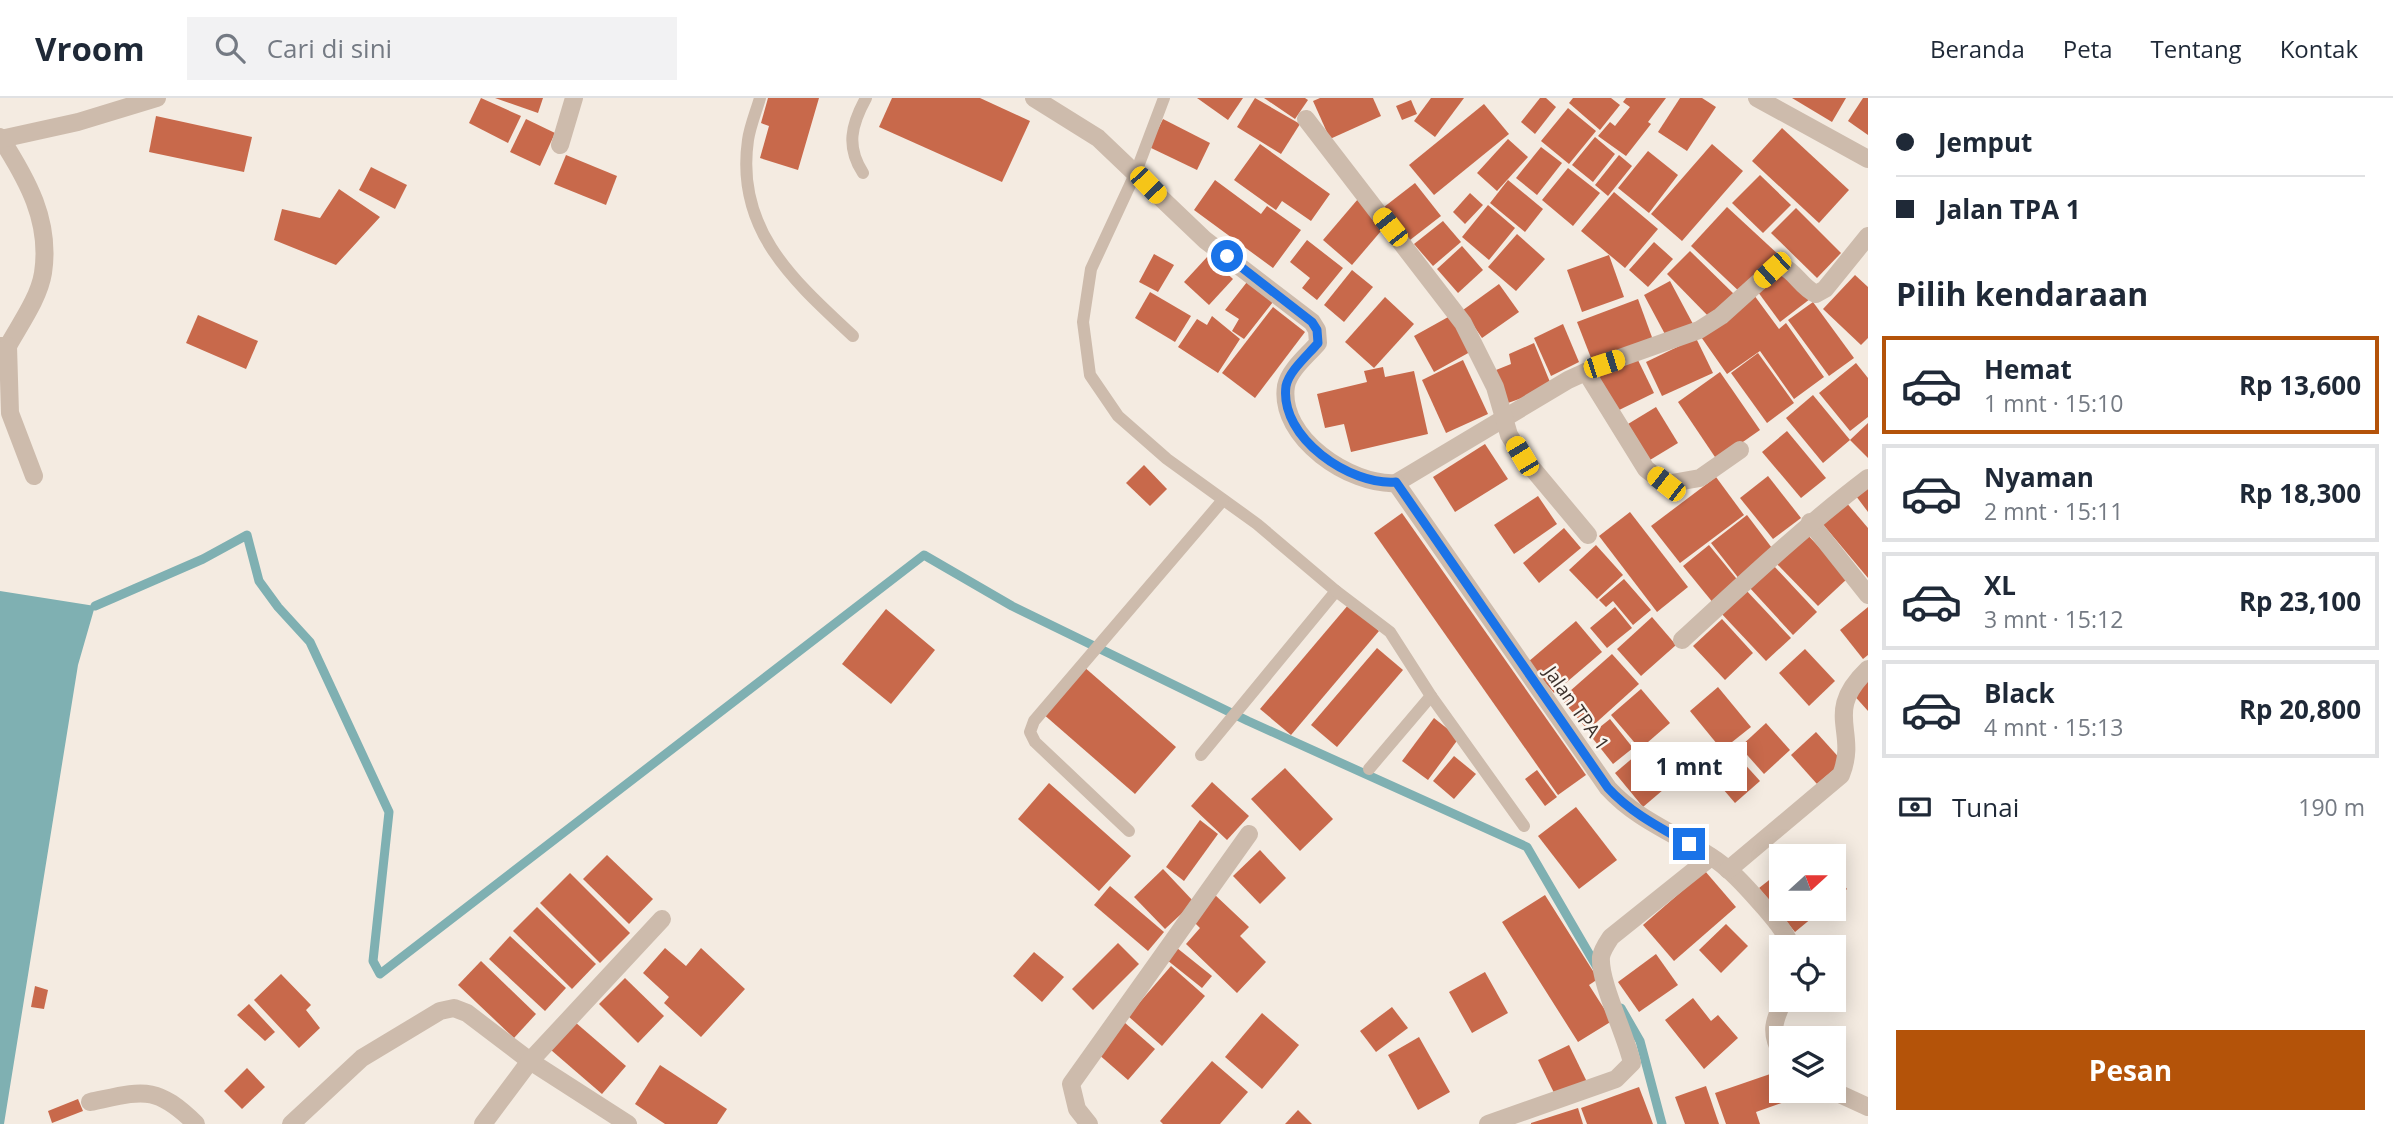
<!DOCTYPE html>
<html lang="id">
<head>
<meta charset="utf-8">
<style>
  :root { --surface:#fff; --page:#f2f2f3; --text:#1f2937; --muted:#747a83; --line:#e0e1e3; --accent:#b45309 }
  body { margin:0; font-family:"Open Sans",sans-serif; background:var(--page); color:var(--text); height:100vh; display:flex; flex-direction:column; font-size:26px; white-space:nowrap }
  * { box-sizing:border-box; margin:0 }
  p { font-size:23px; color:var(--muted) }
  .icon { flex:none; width:38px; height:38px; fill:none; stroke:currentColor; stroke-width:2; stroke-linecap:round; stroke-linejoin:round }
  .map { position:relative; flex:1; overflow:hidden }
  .sheet { display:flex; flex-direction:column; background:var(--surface); width:525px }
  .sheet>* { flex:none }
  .guide { display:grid; align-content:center; height:154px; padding:0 28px; background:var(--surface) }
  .needle { width:46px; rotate:69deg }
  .fabs { position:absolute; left:1769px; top:746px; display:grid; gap:14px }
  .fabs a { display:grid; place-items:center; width:77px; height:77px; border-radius:0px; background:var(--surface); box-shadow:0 4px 18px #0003; font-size:35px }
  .end { position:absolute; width:32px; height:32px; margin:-16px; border:9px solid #1a73e8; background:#fff; box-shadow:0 0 0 4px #fff }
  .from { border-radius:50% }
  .bubble { position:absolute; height:49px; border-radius:0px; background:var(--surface); box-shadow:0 4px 18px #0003; font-size:23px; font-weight:700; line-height:49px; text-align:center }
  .car { position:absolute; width:21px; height:42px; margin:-21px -10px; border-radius:9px; box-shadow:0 0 5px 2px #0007; background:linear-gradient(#f5c518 24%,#345 0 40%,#f5c518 0 76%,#345 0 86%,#f5c518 0) }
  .guide b { display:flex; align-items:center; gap:24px; height:66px; font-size:26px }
  .guide b+b { border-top:2px solid var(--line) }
  .guide i { width:18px; height:18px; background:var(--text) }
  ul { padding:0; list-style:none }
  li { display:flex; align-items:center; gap:21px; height:98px; margin:0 14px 10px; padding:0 14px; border:4px solid var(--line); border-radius:0px }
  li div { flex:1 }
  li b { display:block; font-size:26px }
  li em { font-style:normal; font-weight:700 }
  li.selected { border-color:var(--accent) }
  li>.icon { width:63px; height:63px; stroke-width:1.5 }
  h2 { padding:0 28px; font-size:32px; line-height:84px }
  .pay { display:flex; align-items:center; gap:18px; height:77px; padding:0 28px; font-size:26px }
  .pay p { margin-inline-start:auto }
  .button { display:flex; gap:14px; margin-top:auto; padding:14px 28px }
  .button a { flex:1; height:80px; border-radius:0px; background:var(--accent); color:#fff; font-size:28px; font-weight:700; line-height:80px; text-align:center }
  header { display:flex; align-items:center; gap:42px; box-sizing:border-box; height:98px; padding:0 35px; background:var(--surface); border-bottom:2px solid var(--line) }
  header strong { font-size:33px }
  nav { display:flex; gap:38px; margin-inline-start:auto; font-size:24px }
  .search { width:490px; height:63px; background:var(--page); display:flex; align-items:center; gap:18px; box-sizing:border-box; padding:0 24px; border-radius:0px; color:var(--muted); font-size:26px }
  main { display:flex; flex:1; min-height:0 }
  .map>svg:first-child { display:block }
  .water { fill:#7fb0b2 }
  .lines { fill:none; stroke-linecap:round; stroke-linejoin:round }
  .stream { stroke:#7fb0b2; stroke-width:9 }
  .building { fill:#c8694b }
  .lane { stroke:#cdbbac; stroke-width:12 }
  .street { stroke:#cdbbac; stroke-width:18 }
  .route { stroke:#1a73e8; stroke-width:9 }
  .labels { text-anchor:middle; stroke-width:5; stroke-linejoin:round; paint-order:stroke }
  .street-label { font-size:19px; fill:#3b302b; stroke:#fbf5ee }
</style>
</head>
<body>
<header>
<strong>Vroom</strong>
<div class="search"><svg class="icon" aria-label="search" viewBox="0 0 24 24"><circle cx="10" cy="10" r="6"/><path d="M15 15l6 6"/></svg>Cari di sini</div>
<nav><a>Beranda</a><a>Peta</a><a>Tentang</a><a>Kontak</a></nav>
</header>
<main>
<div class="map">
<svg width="1868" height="1026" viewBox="0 0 1868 1026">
  <rect width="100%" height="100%" fill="#f4ebe1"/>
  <!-- water -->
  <path class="water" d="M0,493L95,508L78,567L4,1026H0Z"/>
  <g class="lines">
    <!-- stream -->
    <g class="stream">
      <path d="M95,508L203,461L247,437L259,483L278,509L310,544L389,714L373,863L380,876L924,457L1012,508L1248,623L1527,749L1598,871"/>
      <path d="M1621,910L1640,943L1662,1026"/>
    </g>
  </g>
  <!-- building -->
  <g class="building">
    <path d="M481,0L521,18L508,45L469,25Z"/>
    <path d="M495,0H543L538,15Z"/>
    <path d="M768,0H819L798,72L760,60L769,28L761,25Z"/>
    <path d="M892,0H980L1030,23L1002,84L879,29Z"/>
    <path d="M1197,0H1243L1228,22Z"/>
    <path d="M1255,0L1300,26L1281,56L1237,29Z"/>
    <path d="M1264,0H1305L1308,2L1295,21Z"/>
    <path d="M1320,0H1373L1381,18L1330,41L1313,3Z"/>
    <path d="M1431,0H1464L1435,39L1414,23Z"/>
    <path d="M1540,0H1546L1556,9L1535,36L1521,24Z"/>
    <path d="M1573,0H1611L1620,7L1600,32L1569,5Z"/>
    <path d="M1626,0H1666L1648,24L1651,26L1626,58L1598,38L1610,24L1615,28L1630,9L1623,4Z"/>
    <path d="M1680,0H1702L1716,9L1687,53L1658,34Z"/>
    <path d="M1792,0H1846L1832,24Z"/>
    <path d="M1863,0H1868V37L1848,23Z"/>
    <path d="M1411,2L1417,16L1402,22L1396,8Z"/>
    <path d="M1484,6L1509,36L1434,97L1409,67Z"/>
    <path d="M1568,10L1596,33L1569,66L1541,43Z"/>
    <path d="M156,18L252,39L244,74L149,54Z"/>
    <path d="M526,21L555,35L540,68L510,54Z"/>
    <path d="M1163,21L1210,45L1197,72L1149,49Z"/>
    <path d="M1782,30L1849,92L1819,125L1752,63Z"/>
    <path d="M1595,39L1615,56L1593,84L1572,67Z"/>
    <path d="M1508,41L1528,59L1497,93L1477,75Z"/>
    <path d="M1260,46L1330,96L1311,123L1282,103L1276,112L1234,82Z"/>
    <path d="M1712,46L1743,73L1682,143L1651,116Z"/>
    <path d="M1541,49L1562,65L1537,97L1516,80Z"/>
    <path d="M1648,53L1678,77L1649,115L1618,90Z"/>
    <path d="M566,57L617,78L606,107L554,86Z"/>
    <path d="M1619,57L1632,68L1608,98L1595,87Z"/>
    <path d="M371,69L407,87L395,111L359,92Z"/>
    <path d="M1568,70L1600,95L1573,128L1542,102Z"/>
    <path d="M1760,77L1791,107L1763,135L1732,105Z"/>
    <path d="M1215,82L1261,116L1267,108L1301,132L1273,170L1194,112Z"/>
    <path d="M1508,82L1543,111L1525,134L1490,105Z"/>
    <path d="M1415,85L1441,118L1410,142L1384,109Z"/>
    <path d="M339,91L380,119L336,167L274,142L282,111L320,120Z"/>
    <path d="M1614,94L1658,131L1625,170L1581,133Z"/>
    <path d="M1470,95L1483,107L1465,126L1453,114Z"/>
    <path d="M1358,101L1387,126L1352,167L1323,142Z"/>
    <path d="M1488,107L1515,130L1489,162L1462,139Z"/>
    <path d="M1727,109L1780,158L1742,196L1691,148Z"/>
    <path d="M1796,110L1841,155L1817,180L1771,135Z"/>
    <path d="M1443,123L1461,144L1433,168L1414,146Z"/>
    <path d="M1517,136L1545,161L1516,193L1488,169Z"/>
    <path d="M1307,142L1343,170L1317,202L1302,190L1310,180L1290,164Z"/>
    <path d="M1654,144L1673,161L1648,189L1629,172Z"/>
    <path d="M1462,148L1483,172L1458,195L1437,171Z"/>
    <path d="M1690,153L1737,199L1713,223L1667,176Z"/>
    <path d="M1154,156L1174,167L1158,194L1139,184Z"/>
    <path d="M1609,157L1624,199L1582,214L1567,172Z"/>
    <path d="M1208,158L1233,181L1209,207L1184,184Z"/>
    <path d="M1788,171L1810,201L1780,224L1758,194Z"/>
    <path d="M1352,172L1373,189L1344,224L1324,207Z"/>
    <path d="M1855,177L1868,189V240L1861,247L1823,211Z"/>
    <path d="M1670,183L1693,226L1667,240L1644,197Z"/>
    <path d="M1247,184L1273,204L1244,241L1232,233L1239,221L1225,212Z"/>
    <path d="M1499,186L1519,214L1482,240L1463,212Z"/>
    <path d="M1150,194L1191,218L1175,244L1135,220Z"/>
    <path d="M1754,197L1779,231L1786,225L1824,279L1794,301L1760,253L1727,276L1699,236Z"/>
    <path d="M1385,199L1414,226L1374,270L1345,244Z"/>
    <path d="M1638,201L1653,242L1593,265L1577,224Z"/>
    <path d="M1813,204L1854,260L1829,278L1788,222Z"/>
    <path d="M1273,209L1305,234L1255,300L1222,275Z"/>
    <path d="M198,217L258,243L246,271L186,245Z"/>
    <path d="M1212,218L1240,241L1218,275L1178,249L1197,221L1207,227Z"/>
    <path d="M1450,218L1470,254L1434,274L1414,238Z"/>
    <path d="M1563,226L1579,264L1551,278L1534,240Z"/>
    <path d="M1696,240L1713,275L1662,298L1646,264Z"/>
    <path d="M1534,245L1552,289L1508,305L1496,272L1511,266L1509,256Z"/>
    <path d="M1758,255L1794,305L1767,325L1731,275Z"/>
    <path d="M1636,258L1654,295L1615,314L1598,276Z"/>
    <path d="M1463,262L1488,316L1446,335L1422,282Z"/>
    <path d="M1856,265L1868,280V319L1850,333L1819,295Z"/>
    <path d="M1383,269L1385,279L1414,273L1428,336L1351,354L1344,326L1325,330L1317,296L1367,284L1364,273Z"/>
    <path d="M1720,274L1760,332L1717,362L1678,304Z"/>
    <path d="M1813,297L1850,342L1823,365L1786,320Z"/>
    <path d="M1656,309L1678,345L1650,362L1628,326Z"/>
    <path d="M1868,325V360L1850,342Z"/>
    <path d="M1787,333L1826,380L1801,400L1762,354Z"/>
    <path d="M1485,346L1508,381L1455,414L1433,379Z"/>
    <path d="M1144,367L1167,391L1150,408L1126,385Z"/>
    <path d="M1768,378L1801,420L1773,441L1740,400Z"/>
    <path d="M1716,379L1744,417L1680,465L1651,428Z"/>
    <path d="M1868,382V414L1853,394Z"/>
    <path d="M1538,398L1557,426L1514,456L1494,427Z"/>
    <path d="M1845,403L1868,430V480L1821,424Z"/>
    <path d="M1630,414L1688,489L1657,514L1599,438Z"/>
    <path d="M1402,415L1586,677L1558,697L1374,435Z"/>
    <path d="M1747,417L1775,454L1740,482L1711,445Z"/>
    <path d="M1564,430L1581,450L1539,485L1523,465Z"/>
    <path d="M1804,433L1848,480L1818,508L1773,462Z"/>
    <path d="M1596,447L1623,477L1597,501L1569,472Z"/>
    <path d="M1709,447L1740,485L1714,506L1683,468Z"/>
    <path d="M1773,467L1817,514L1793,537L1749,489Z"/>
    <path d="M1624,481L1651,512L1633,527L1613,503L1606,509L1599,502Z"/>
    <path d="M1745,491L1791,540L1766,563L1720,514Z"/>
    <path d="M1349,506L1379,533L1291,637L1260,611Z"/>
    <path d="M1615,509L1632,530L1607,550L1590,530Z"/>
    <path d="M1868,509V557L1863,561L1840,532Z"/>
    <path d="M886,511L935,552L891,606L842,566Z"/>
    <path d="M1652,519L1676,547L1641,578L1617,551Z"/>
    <path d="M1722,521L1753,555L1725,582L1693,548Z"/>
    <path d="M1576,523L1602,554L1554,595L1528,564Z"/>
    <path d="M1377,550L1403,572L1337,649L1311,627Z"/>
    <path d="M1805,551L1835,583L1809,608L1779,575Z"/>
    <path d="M1612,556L1639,586L1588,632L1561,601Z"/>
    <path d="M1083,568L1176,649L1135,696L1042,615Z"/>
    <path d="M1868,579V613L1851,594Z"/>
    <path d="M1718,589L1751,629L1722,652L1690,613Z"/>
    <path d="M1641,591L1670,625L1640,651L1611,617Z"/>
    <path d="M1434,620L1459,640L1428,682L1402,663Z"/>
    <path d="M1610,621L1633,650L1613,666L1590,637Z"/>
    <path d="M1766,625L1790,652L1764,676L1740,649Z"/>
    <path d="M1816,634L1843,664L1817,686L1791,657Z"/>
    <path d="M1649,646L1677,680L1643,709L1615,675Z"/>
    <path d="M1454,658L1476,676L1454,701L1433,683Z"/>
    <path d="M1741,662L1760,683L1735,705L1717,684Z"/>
    <path d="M1285,670L1333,721L1300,753L1251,701Z"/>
    <path d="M1537,672L1557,699L1545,708L1525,681Z"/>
    <path d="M1212,684L1249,718L1227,742L1191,708Z"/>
    <path d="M1049,685L1131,758L1099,793L1018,721Z"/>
    <path d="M1576,709L1617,762L1579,791L1538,738Z"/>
    <path d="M1200,722L1218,736L1184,783L1166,769Z"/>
    <path d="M1812,747L1821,758H1799Z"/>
    <path d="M1260,752L1286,780L1260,806L1233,778Z"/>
    <path d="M607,757L653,801L629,826L583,781Z"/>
    <path d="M1163,771L1194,804L1165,831L1134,799Z"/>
    <path d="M1782,772V810H1824L1795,834L1759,790Z"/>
    <path d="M1705,773L1736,809L1674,863L1643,827Z"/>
    <path d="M1834,774L1847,791L1834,802Z"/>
    <path d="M570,775L630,835L600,865L540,805Z"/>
    <path d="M1110,788L1164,834L1148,853L1094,807Z"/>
    <path d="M1214,796L1249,829L1240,838L1266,864L1237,895L1186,846L1200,830L1190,820Z"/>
    <path d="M1545,797L1598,881L1589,887L1612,923L1578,944L1502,824Z"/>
    <path d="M537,809L596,866L572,891L513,833Z"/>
    <path d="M1726,826L1748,848L1721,875L1699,852Z"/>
    <path d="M510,838L566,890L545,913L489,861Z"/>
    <path d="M1118,845L1139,866L1093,912L1072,891Z"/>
    <path d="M665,850L686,868L701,850L745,891L701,939L664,905L669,899L643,875Z"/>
    <path d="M1177,850L1212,878L1202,890L1167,862Z"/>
    <path d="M1034,854L1064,879L1042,904L1013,878Z"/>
    <path d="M1656,856L1678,887L1639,914L1618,884Z"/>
    <path d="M481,863L536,916L514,940L458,887Z"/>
    <path d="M1171,868L1205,898L1162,948L1128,918Z"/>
    <path d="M1485,874L1508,915L1472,935L1449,894Z"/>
    <path d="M281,876L311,907L306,912L320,930L299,950L254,902Z"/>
    <path d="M625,880L664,918L638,945L599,906Z"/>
    <path d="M35,888L48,892L44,911L31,909Z"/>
    <path d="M1693,900L1711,923L1718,917L1738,940L1704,971L1665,922Z"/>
    <path d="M249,906L275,934L265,943L237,917Z"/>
    <path d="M1392,909L1408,930L1376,954L1360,933Z"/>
    <path d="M1262,915L1299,947L1262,991L1225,959Z"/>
    <path d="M575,924L626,968L602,996L551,952Z"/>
    <path d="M1124,924L1155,951L1128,982L1097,955Z"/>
    <path d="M1419,939L1450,994L1418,1012L1388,957Z"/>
    <path d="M1569,947L1587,984L1556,999L1538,962Z"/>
    <path d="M1212,963L1248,994L1220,1026H1163L1160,1023Z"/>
    <path d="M660,967L727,1011L717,1026H665L635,1006Z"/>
    <path d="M247,970L265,989L242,1011L224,993Z"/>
    <path d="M1776,974L1787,1003L1756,1014L1760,1026H1726L1715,995Z"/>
    <path d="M1706,988L1719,1026H1685L1675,999Z"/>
    <path d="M1639,989L1653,1026H1587L1581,1010Z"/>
    <path d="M78,1001L83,1013L52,1025L48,1013Z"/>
    <path d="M1578,1010L1583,1026H1531V1025Z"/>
    <path d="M1298,1012L1312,1026H1285Z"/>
  </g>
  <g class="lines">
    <!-- lane -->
    <g class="lane">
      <path d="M760,0C756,14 750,28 748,42C735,132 794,183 853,238"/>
      <path d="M1164,0L1136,74L1091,171L1083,224L1090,277L1118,318L1167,361L1257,426L1336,493L1201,657"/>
      <path d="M863,75C846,49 851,27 866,0"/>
      <path d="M1336,493L1390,534L1431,598L1524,728"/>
      <path d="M1369,671L1431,598"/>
      <path d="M1129,733L1035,644L1030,634L1034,623L1223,402"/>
    </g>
    <!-- street -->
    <g class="street">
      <path d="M1034,0L1098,40L1205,142L1312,224L1317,232L1318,245C1308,257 1289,272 1286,288C1278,340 1351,388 1396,385L1568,282L1603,266L1699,232L1721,218L1772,172L1782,168C1796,174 1801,189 1816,196L1825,191L1868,138"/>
      <path d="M1757,0L1868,61"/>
      <path d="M1306,21L1463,225L1495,289L1509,337L1522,358L1588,437"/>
      <path d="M0,39C27,81 51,123 43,175C39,200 20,226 8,248H0"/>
      <path d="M1,41L78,24L157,0"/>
      <path d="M560,47L574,0"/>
      <path d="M8,248L10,315L34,378"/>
      <path d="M1586,274L1646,371L1666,386L1700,380L1740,352"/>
      <path d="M1396,385L1608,690C1636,721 1674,735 1710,758C1731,771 1748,791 1764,809C1774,821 1786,834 1791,849"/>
      <path d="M1810,424L1868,497"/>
      <path d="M1682,542C1743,486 1802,430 1868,380"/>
      <path d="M1728,772L1841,677C1859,632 1822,615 1868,571"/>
      <path d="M1782,956C1769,935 1774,922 1784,901"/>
      <path d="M1831,992L1868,1009"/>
      <path d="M90,1004C143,993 155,986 196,1026"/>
      <path d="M291,1026L362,960L440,913L454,910L467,915L530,963L628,1026"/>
      <path d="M483,1026L530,963L662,821"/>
      <path d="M1089,1026L1077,1011L1071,986L1249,736"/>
      <path d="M1488,1026L1616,981L1632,965C1626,937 1599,884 1601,859C1602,852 1607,845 1611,839L1711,759"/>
    </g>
  </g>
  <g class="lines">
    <!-- route -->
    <path class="route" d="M1227,158L1312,224L1317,232L1318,245C1308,257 1289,273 1286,288C1279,340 1351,388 1396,384L1608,690C1631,715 1659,729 1689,746"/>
  </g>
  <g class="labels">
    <!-- street labels -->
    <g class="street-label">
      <text transform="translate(1577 610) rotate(55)" y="7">Jalan TPA 1</text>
    </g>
  </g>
</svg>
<div class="fabs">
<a><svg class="needle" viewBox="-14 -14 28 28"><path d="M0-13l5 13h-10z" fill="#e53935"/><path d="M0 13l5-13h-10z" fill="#747a83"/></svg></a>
<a><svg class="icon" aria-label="locate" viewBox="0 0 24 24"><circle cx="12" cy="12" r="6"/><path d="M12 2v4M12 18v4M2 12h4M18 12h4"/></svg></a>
<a><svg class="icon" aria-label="layers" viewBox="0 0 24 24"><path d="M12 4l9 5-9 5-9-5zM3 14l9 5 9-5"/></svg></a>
</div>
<i class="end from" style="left:1227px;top:158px"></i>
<i class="end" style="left:1689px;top:746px"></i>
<div class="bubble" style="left:1631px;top:644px;width:116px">1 mnt</div>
<i class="car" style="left:1148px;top:87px;rotate:136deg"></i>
<i class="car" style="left:1390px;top:129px;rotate:322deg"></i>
<i class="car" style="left:1772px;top:172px;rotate:228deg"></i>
<i class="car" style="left:1604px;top:266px;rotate:72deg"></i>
<i class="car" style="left:1522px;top:358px;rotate:329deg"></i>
<i class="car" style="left:1666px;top:386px;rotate:308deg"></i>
</div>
<section class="sheet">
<div class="guide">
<b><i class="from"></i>Jemput</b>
<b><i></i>Jalan TPA 1</b>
</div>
<h2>Pilih kendaraan</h2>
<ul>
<li class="selected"><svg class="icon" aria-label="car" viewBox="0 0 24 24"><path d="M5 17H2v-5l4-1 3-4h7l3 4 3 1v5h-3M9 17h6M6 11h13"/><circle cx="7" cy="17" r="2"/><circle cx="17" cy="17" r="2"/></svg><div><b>Hemat</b><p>1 mnt · 15:10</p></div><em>Rp 13,600</em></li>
<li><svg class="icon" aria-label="car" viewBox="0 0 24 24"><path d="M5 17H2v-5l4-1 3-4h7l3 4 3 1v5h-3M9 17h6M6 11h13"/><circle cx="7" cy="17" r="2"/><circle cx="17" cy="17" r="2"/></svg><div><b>Nyaman</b><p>2 mnt · 15:11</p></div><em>Rp 18,300</em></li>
<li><svg class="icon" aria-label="car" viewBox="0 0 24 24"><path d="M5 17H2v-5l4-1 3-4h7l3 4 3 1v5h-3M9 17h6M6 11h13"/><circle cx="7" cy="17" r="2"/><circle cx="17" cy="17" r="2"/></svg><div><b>XL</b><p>3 mnt · 15:12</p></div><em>Rp 23,100</em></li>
<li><svg class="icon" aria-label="car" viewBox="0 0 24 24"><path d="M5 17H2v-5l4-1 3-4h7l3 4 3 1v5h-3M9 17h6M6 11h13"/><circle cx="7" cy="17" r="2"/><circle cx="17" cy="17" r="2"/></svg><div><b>Black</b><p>4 mnt · 15:13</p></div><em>Rp 20,800</em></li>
</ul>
<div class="pay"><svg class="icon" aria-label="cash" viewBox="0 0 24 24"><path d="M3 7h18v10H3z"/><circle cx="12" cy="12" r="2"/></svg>Tunai<p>190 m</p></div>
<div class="button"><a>Pesan</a></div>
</section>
</main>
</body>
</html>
